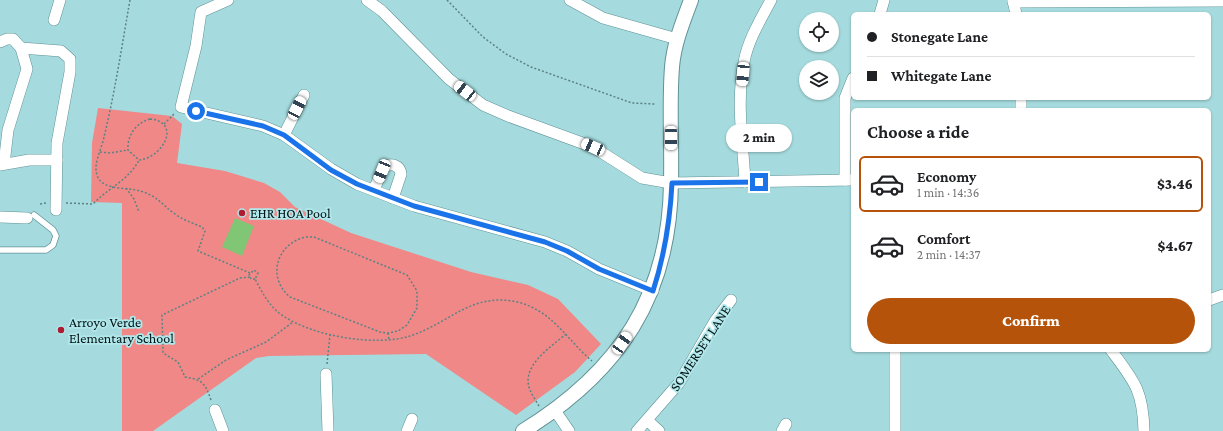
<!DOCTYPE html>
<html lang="en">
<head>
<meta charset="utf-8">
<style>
  :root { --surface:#fff; --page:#f6f6f6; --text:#202124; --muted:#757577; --line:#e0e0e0; --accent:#b45309 }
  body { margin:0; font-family:"Crimson Pro",serif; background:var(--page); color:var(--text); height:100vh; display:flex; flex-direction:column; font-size:15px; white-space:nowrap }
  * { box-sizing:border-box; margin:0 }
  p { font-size:13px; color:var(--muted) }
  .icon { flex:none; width:22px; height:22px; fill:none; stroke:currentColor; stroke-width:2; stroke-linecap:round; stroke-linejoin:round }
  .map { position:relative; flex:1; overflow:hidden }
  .sheet { position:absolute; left:851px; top:108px; width:360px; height:244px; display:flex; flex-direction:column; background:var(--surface); border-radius:6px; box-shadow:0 1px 3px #0004 }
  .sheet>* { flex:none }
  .hud { position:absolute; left:851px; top:12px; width:360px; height:88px; border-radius:6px; box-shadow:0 1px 3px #0004; display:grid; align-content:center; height:88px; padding:0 16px; background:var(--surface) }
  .controls { position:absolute; left:799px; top:12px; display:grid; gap:8px }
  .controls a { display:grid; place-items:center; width:40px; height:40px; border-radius:50%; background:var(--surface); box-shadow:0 1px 3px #0004; font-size:20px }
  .end { position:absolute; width:18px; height:18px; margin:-9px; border:5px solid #1a73e8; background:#fff; box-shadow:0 0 0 2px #fff }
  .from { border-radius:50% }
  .bubble { position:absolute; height:28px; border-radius:14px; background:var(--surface); box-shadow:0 1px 3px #0004; font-size:13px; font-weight:800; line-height:28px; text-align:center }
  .car { position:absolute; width:12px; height:24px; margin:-12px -6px; border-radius:5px; box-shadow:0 0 3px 1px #0007; background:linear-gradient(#fff 24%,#345 0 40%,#fff 0 76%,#345 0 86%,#fff 0) }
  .hud b { display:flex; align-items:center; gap:14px; height:38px; font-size:15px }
  .hud b+b { border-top:1px solid var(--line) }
  .hud i { width:10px; height:10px; background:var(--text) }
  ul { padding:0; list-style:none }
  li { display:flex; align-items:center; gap:12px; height:56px; margin:0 8px 6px; padding:0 8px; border:2px solid transparent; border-radius:6px }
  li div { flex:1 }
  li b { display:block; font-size:15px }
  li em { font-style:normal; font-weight:800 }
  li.selected { border-color:var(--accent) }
  li>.icon { width:36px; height:36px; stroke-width:1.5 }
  h2 { padding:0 16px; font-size:18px; line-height:48px }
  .button { display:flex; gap:8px; margin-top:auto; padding:8px 16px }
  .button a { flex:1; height:46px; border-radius:24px; background:var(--accent); color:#fff; font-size:16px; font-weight:800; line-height:46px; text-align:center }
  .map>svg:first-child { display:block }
  .green { fill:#ef8887 }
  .water { fill:#81c675 }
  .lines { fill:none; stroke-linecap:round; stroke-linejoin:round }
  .service-casing { stroke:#5f9295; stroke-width:7 }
  .minor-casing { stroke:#5f9295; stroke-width:12 }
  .tertiary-casing { stroke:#5f9295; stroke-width:16 }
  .path { stroke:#5c8284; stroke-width:1.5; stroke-dasharray:2 2; stroke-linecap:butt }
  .service { stroke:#fff; stroke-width:5.5 }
  .minor { stroke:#fff; stroke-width:11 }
  .tertiary { stroke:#fff; stroke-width:14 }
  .route { stroke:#1a73e8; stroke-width:5 }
  .poi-dot { fill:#ae1b30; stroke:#b2e8eb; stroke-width:1.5 }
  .labels { text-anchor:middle; stroke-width:3.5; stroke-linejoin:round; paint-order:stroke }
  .poi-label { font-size:14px; fill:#001213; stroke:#b2e8eb; text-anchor:start }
  .street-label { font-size:14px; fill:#001213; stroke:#b2e8eb }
</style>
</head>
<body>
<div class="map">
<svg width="1223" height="431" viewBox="0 0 1223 431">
  <rect width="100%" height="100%" fill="#a5dbde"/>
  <!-- green -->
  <path class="green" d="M98,108L172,116L182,124L177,163L225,171L264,183L280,192L295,207L351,233L471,272L528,285L558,299L601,344L575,372L516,415L426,354L269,356L256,358L153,431H122V203L91,202L92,143Z"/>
  <!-- water -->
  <path class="water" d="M235,218L254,226L242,256L222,247Z"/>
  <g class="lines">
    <!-- service casing -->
    <g class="service-casing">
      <path id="service" d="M0,250H46L53,245L56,236L53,230L34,215"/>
    </g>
    <!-- minor casing -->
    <g class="minor-casing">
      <g id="minor">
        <path d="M228,0L201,12L196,46L181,107L263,126L284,135L331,169L357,184L414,206L545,242L567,251L599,269L653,291"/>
        <path d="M367,0L382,11L449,79L483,105L508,116L593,147L642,178L671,183L853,180"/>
        <path d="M570,0L603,18L677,39"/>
        <path d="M1013,0L1016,14"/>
        <path d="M1013,2L1223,1"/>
        <path d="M880,14L884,0"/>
        <path d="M54,20L60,0"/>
        <path d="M0,42L7,39H13L21,48L27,69L8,130L4,164"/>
        <path d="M21,48L61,51L70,59V72L57,143L56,210"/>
        <path d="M1021,110V98"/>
        <path d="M284,135L304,95"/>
        <path d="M0,165L29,160H57"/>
        <path d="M845,180V98L853,78"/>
        <path d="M745,182C743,143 736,101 744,62C748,40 761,19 771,0"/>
        <path d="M374,190L383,168C391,162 400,165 401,174L393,198"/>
        <path d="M0,217L27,218"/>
        <path d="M1209,300L1223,295"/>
        <path d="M1111,350C1134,381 1143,390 1144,431"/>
        <path d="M326,374L328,431"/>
        <path d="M554,409L569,431"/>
        <path d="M215,410L223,431"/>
        <path d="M648,421L659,431"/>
        <path d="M407,431L412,419"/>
        <path d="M637,431L679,383L715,321L731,300"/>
        <path d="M782,431L786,424"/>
        <path d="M895,431V350"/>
      </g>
    </g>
    <!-- tertiary casing -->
    <g class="tertiary-casing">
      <path id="tertiary" d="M523,431C619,372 670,296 671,182C672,143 669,105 672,67C674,43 683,22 691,0"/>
    </g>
    <!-- path -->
    <g class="path">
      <path d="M130,0C122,45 115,92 104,137C102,148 93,164 97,175C101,191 129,187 140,191C158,196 162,205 175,214C183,220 193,223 202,227L205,231L198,251L250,273"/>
      <path d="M447,0L483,37L506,54L531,67L632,103L655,104"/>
      <path d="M150,119C182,122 163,158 139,160L128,150C127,135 136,123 150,119Z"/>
      <path d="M164,124L174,114"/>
      <path d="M100,152L110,153L128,150"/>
      <path d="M126,188L134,199L139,212"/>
      <path d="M66,203L93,204C108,188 129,180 139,160"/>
      <path d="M40,204L46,203"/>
      <path d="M306,237H314L407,275L417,291V308L407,325L398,331L388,333L380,332L290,297C266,277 277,243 306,237Z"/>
      <path d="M255,279H251L249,275L254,270L258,273L255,279C262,292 268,304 279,313C309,336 375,347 410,336C450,323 471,292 517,302C552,310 567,340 592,361"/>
      <path d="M388,333L389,340"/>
      <path d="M327,364L330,335"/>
      <path d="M198,379L226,360L266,342L293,322"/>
      <path d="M211,400C205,383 203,380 185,377L178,362L163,353L162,315L240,278L250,277"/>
      <path d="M539,406C536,401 532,395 530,390C520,366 551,347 566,334"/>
    </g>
    <!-- service -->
    <use href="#service" class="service"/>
    <!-- minor -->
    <use href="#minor" class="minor"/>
    <!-- tertiary -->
    <use href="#tertiary" class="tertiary"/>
  </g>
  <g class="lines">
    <!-- route -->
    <path class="route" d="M196,111L263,126L284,135L331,170L357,184L414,206L545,242L567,251L599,269L653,291C665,254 670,222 672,183L759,182"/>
  </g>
  <!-- markers -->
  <g class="poi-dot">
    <circle cx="242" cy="213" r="4"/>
    <circle cx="61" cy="330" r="4"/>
  </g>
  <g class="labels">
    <!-- poi labels -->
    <g class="poi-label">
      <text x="250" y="218">EHR HOA Pool</text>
      <text x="69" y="327">Arroyo Verde<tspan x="69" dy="16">Elementary School</tspan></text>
    </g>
    <!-- street labels -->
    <g class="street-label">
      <text transform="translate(700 348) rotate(-57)" y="5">SOMERSET LANE</text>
    </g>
  </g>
</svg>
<div class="controls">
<a><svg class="icon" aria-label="locate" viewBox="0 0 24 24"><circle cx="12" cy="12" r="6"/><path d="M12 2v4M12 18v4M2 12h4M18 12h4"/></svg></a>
<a><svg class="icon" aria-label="layers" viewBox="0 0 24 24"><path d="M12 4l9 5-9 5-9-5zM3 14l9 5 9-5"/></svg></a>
</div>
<i class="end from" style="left:196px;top:111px"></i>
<i class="end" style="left:759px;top:182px"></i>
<div class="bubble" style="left:726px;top:124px;width:66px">2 min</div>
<i class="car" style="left:743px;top:74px;rotate:185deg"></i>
<i class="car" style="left:465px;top:91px;rotate:308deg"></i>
<i class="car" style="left:297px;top:108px;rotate:27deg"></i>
<i class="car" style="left:671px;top:138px;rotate:180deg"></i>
<i class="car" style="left:593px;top:147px;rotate:293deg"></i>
<i class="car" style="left:382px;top:171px;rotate:202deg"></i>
<i class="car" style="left:622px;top:343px;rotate:34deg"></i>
<div class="hud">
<b><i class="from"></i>Stonegate Lane</b>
<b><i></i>Whitegate Lane</b>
</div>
<section class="sheet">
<h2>Choose a ride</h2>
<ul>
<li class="selected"><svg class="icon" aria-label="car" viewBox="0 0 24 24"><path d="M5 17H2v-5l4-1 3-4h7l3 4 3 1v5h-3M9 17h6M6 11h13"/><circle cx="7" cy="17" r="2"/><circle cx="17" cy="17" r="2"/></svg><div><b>Economy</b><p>1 min · 14:36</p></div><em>$3.46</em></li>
<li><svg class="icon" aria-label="car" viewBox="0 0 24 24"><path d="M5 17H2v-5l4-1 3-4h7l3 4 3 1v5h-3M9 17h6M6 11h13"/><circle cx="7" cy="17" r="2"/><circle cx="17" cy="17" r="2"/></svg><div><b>Comfort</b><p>2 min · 14:37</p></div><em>$4.67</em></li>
</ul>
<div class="button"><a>Confirm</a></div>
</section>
</div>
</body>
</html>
